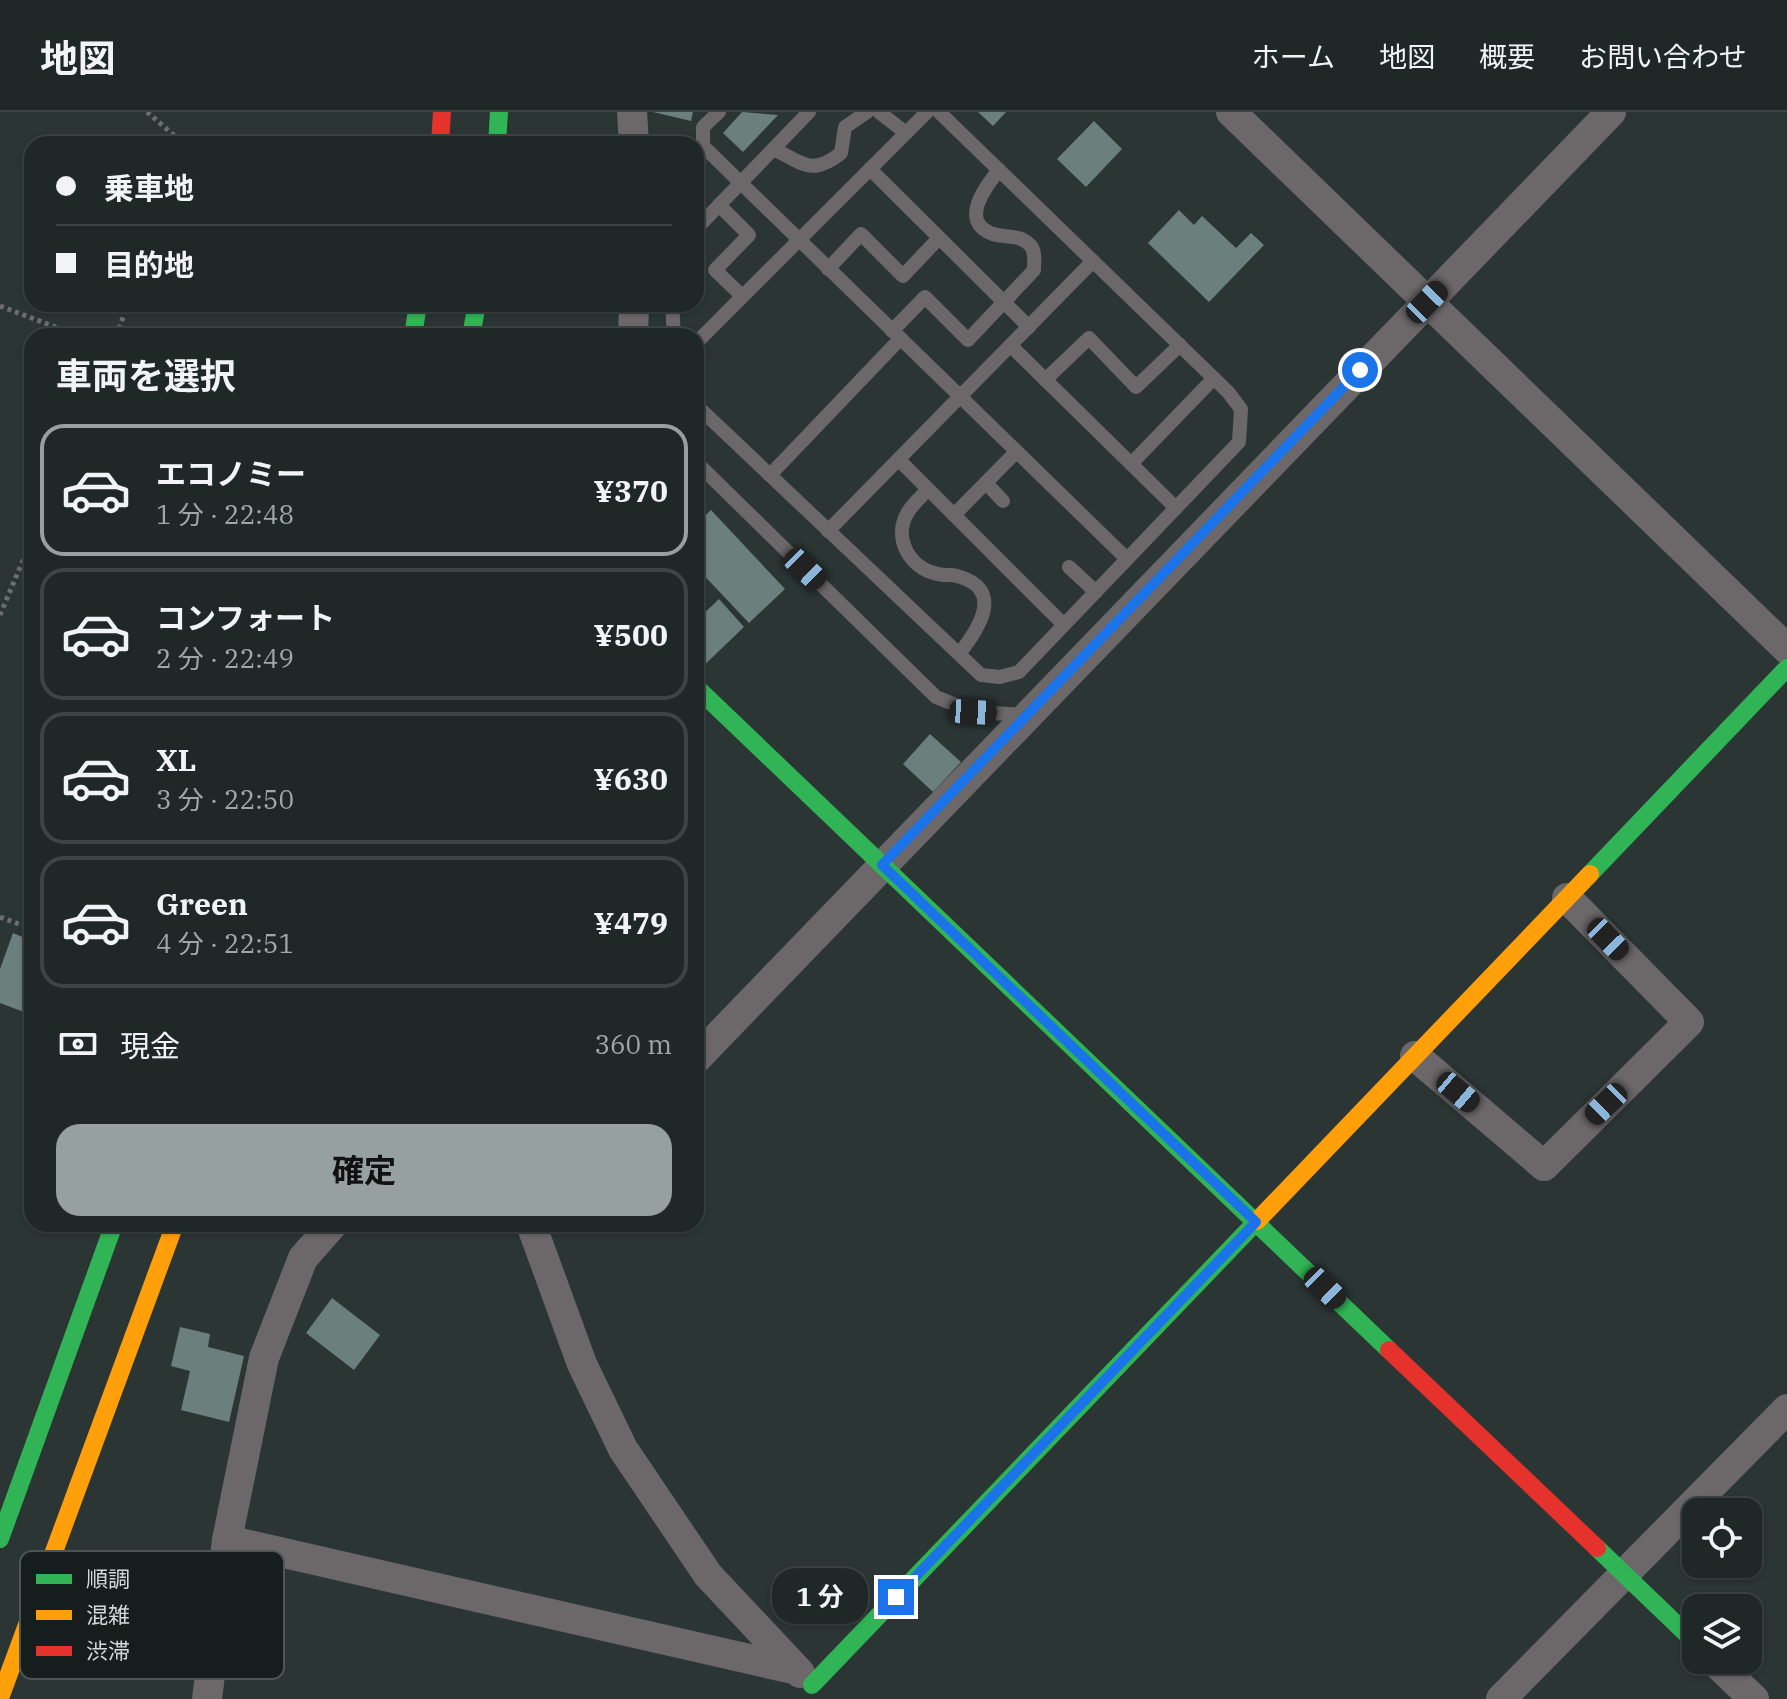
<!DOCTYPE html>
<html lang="ja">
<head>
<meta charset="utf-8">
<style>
  :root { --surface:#202827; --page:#2d3433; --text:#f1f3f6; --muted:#a2a6a7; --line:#3d4444; --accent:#95a09f }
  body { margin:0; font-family:"IBM Plex Serif","Noto Sans JP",serif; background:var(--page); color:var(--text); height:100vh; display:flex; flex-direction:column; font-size:30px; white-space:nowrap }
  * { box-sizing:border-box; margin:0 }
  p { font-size:26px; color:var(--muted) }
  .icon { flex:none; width:44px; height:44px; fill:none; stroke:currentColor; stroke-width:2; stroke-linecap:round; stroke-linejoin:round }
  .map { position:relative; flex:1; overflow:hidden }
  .sheet { position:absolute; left:24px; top:216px; width:680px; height:904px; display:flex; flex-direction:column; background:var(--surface); border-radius:24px; box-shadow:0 2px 6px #0004,0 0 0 2px var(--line) }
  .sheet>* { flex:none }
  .banner { position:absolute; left:24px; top:24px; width:680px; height:176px; border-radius:24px; box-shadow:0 2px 6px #0004,0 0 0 2px var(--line); display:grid; align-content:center; height:176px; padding:0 32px; background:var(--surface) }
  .buttons { position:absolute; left:1682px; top:1386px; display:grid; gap:16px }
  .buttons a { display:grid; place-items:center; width:80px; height:80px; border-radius:16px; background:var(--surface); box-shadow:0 2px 6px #0004,0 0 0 2px var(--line); font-size:40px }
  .end { position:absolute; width:36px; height:36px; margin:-18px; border:10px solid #1a73e8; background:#fff; box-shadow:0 0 0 4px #fff }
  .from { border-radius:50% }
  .bubble { position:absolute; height:56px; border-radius:24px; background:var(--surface); box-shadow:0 2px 6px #0004,0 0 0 2px var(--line); font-size:26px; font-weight:700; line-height:56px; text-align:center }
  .car { position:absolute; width:24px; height:48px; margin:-24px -12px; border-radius:10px; box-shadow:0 0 6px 2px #0007; background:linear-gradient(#222 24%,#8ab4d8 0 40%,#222 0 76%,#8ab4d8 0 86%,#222 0) }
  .banner b { display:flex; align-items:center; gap:28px; height:76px; font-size:30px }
  .banner b+b { border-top:2px solid var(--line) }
  .banner i { width:20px; height:20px; background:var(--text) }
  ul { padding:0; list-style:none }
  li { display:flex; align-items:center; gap:24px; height:132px; margin:0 16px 12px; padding:0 16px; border:4px solid var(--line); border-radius:24px }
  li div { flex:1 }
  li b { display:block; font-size:30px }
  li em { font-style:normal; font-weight:700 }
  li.on { border-color:var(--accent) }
  li>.icon { width:72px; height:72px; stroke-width:1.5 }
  h2 { padding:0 32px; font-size:36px; line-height:96px }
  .pay { display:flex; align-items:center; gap:20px; height:88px; padding:0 32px; font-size:30px }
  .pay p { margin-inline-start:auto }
  .cta { display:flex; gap:16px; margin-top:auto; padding:16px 32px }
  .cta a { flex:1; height:92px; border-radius:24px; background:var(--accent); color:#111; font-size:32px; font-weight:700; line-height:92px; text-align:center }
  header { display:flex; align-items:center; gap:48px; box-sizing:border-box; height:112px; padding:0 40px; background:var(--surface); border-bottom:2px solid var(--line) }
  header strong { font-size:38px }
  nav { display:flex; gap:44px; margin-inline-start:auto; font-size:28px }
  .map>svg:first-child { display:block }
  .building { fill:#6b7f7d }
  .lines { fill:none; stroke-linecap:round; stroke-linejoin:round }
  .path { stroke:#6c6d6e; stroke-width:5; stroke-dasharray:4 4; stroke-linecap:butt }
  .lane { stroke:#6c686a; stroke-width:14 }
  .street { stroke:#6c686a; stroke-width:30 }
  .fast { stroke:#30b455; stroke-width:18 }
  .slow { stroke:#ff9f0a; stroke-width:18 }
  .jam { stroke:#e5322d; stroke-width:18 }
  .route { stroke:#1a73e8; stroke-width:10 }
  .key { fill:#161e1d; stroke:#4d5655; stroke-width:2 }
  .key-label { font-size:22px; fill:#ced9d8 }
</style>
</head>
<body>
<header>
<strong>地図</strong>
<nav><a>ホーム</a><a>地図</a><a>概要</a><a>お問い合わせ</a></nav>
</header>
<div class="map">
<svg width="1787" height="1587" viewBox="0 0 1787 1587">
  <rect width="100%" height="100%" fill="#2a3534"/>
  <!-- building -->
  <g class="building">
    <path d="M653,0H693L691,9Z"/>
    <path d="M742,0L778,3L743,40L723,21Z"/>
    <path d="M978,0H1006L993,14Z"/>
    <path d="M1094,9L1122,37L1086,75L1057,47Z"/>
    <path d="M1179,98L1194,113L1202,104L1236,136L1251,121L1264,133L1209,190L1148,131Z"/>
    <path d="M711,398L785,477L749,511L696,455V412Z"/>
    <path d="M719,487L744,515L696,561V509Z"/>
    <path d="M930,622L961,650L933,680L903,652Z"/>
    <path d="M13,821L32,829V903L0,891V857Z"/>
    <path d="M332,1186L380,1223L354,1258L306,1221Z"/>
    <path d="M180,1215L210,1222L208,1235L244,1244L229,1310L181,1298L190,1259L171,1254Z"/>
  </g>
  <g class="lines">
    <!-- path -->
    <g class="path">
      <path d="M147,0L184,32"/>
      <path d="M0,194L79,224"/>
      <path d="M116,224L128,192"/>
      <path d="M0,503L32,427"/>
      <path d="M0,805L32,817"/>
    </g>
    <!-- lane -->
    <g class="lane">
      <path d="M719,0L703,15V34L1127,447"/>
      <path d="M879,0L906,21"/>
      <path d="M774,37C803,52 812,64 841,41L845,15L867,0"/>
      <path d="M870,57L1029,215"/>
      <path d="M719,93L749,123L715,158L742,184"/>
      <path d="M696,117L809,0"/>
      <path d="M828,157L861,122L903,164L939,126"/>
      <path d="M672,192L674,224"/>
      <path d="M892,219L925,185L968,228L1034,158C1034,149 1036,139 1030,133C1020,122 1005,126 993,122C958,110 986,74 999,58"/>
      <path d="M696,231L927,0"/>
      <path d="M1011,234L1176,396"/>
      <path d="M1045,268L1089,226L1136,275L1180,233"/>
      <path d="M696,293L981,563L1000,565L1019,560L1239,330L1241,297L1228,280L939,0"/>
      <path d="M899,348L1064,513"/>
      <path d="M696,350L936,585L973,600L1028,603"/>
      <path d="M1131,352L1214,266"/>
      <path d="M770,363L900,227"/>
      <path d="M986,371L1003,389"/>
      <path d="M928,377C922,384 913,392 908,400C892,426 910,457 938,462C944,464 951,462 957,464C1006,477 978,518 959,542"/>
      <path d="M954,403L1016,340"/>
      <path d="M828,419L1093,149"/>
      <path d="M1069,455L1096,480"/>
    </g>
    <!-- street -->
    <g class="street">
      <path d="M632,0L634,32"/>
      <path d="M1231,0L1787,537"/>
      <path d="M633,224L634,192"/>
      <path d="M1415,944L1544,1054L1689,910L1567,786"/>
      <path d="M696,947L1611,0"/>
      <path d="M531,1112L582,1252L623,1337L708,1463L800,1561"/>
      <path d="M227,1428L797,1558"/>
      <path d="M1713,1548L1754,1587"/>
      <path d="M207,1587L227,1428L264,1246L303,1146L333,1112"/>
      <path d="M1501,1587L1787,1297"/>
    </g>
    <!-- fast -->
    <g class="fast">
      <path d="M497,32L499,0"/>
      <path d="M413,224L418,192"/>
      <path d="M471,224L477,192"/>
      <path d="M696,575L1389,1238"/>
      <path d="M1590,762L1787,556"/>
      <path d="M0,1427L114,1112"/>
      <path d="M1597,1436L1696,1531"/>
      <path d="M812,1573L1257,1109"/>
    </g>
    <!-- slow -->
    <g class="slow">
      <path d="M1257,1109L1590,762"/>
      <path d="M0,1586L175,1112"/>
    </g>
    <!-- jam -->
    <g class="jam">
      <path d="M440,32L442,0"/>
      <path d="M1389,1238L1597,1436"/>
    </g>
  </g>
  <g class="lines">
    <!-- route -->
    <path class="route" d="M896,1485L1256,1110L882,753L1360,258"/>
  </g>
  <!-- legend -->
  <rect x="20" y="1439" width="264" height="128" rx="12" class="key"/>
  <rect x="36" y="1462" width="36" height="10" fill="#30b455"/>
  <rect x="36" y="1498" width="36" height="10" fill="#ff9f0a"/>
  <rect x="36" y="1534" width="36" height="10" fill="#e5322d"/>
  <g class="key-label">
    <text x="86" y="1475">順調</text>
    <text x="86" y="1511">混雑</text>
    <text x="86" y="1547">渋滞</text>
  </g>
</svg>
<div class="buttons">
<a><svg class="icon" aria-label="locate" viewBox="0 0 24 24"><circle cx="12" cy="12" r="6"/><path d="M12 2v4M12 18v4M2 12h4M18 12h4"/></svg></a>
<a><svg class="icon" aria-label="layers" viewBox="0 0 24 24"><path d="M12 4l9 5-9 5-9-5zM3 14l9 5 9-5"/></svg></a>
</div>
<i class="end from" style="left:1360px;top:258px"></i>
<i class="end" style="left:896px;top:1485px"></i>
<div class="bubble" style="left:772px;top:1456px;width:96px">1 分</div>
<i class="car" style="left:1427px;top:190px;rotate:44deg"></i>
<i class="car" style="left:805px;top:457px;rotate:134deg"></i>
<i class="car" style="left:973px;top:600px;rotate:93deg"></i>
<i class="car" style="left:1608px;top:827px;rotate:136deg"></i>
<i class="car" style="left:1458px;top:980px;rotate:130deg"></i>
<i class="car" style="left:1606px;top:992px;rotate:226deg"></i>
<i class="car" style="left:1325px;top:1176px;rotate:134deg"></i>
<div class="banner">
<b><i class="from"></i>乗車地</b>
<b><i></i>目的地</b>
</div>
<section class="sheet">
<h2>車両を選択</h2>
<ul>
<li class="on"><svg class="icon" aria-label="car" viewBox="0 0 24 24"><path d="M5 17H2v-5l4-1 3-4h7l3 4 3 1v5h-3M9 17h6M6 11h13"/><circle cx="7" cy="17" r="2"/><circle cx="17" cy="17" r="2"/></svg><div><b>エコノミー</b><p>1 分 · 22:48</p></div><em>¥370</em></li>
<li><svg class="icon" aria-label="car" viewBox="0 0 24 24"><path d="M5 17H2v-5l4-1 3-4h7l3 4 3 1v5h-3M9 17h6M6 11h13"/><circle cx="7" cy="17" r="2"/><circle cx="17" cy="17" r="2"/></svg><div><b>コンフォート</b><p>2 分 · 22:49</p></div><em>¥500</em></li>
<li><svg class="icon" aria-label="car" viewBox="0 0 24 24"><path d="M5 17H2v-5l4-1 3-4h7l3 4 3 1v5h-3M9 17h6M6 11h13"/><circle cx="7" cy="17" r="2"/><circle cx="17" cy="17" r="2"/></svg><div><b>XL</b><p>3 分 · 22:50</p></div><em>¥630</em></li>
<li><svg class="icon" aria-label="car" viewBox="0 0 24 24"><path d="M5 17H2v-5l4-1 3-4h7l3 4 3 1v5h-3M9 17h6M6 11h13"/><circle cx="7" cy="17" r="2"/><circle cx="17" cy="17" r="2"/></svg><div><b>Green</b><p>4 分 · 22:51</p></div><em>¥479</em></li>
</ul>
<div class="pay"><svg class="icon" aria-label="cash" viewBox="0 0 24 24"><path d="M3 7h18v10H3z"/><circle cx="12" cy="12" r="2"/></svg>現金<p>360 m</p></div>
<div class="cta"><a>確定</a></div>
</section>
</div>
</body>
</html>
